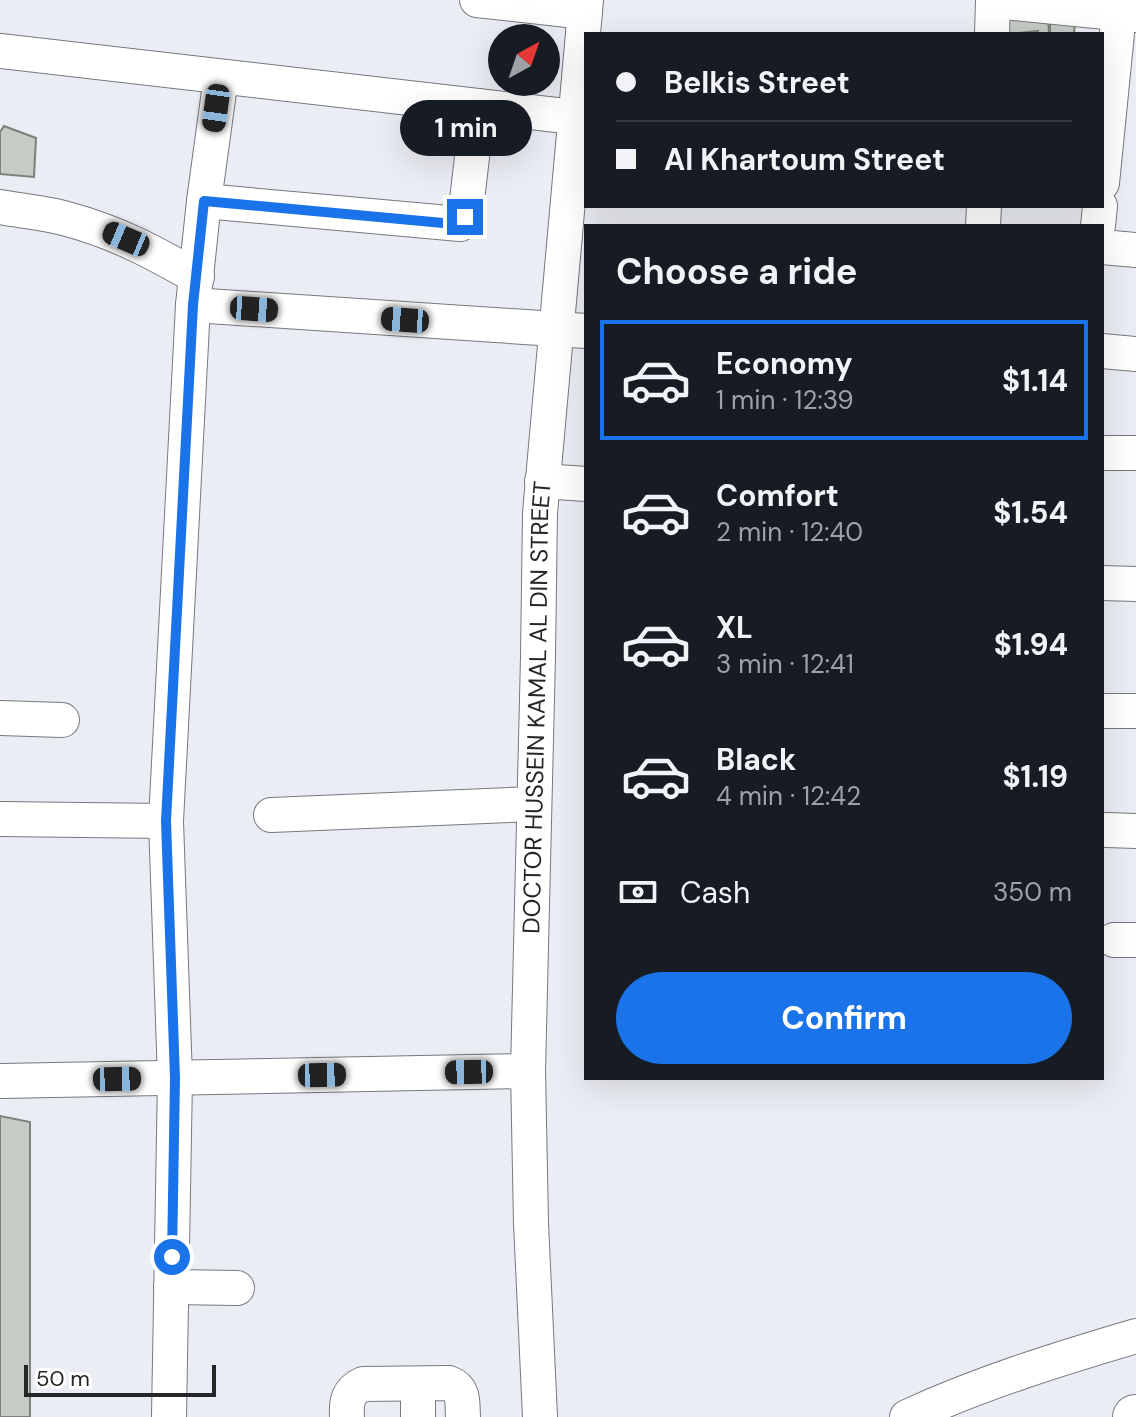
<!DOCTYPE html>
<html lang="en">
<head>
<meta charset="utf-8">
<style>
  :root { --surface:#171b24; --page:#20242c; --text:#f1f3f6; --muted:#9ea1a6; --line:#363941; --accent:#1a73e8 }
  body { margin:0; font-family:"DM Sans",sans-serif; background:var(--page); color:var(--text); height:100vh; display:flex; flex-direction:column; font-size:30px; white-space:nowrap }
  * { box-sizing:border-box; margin:0 }
  p { font-size:26px; color:var(--muted) }
  .icon { flex:none; width:44px; height:44px; fill:none; stroke:currentColor; stroke-width:2; stroke-linecap:round; stroke-linejoin:round }
  .map { position:relative; flex:1; overflow:hidden }
  .panel { position:absolute; left:584px; top:224px; width:520px; height:856px; display:flex; flex-direction:column; background:var(--surface); border-radius:0px; box-shadow:0 8px 32px #0002 }
  .panel>* { flex:none }
  .guide { position:absolute; left:584px; top:32px; width:520px; height:176px; border-radius:0px; box-shadow:0 8px 32px #0002; display:grid; align-content:center; height:176px; padding:0 32px; background:var(--surface) }
  .needle { width:52px; rotate:40deg }
  .controls { position:absolute; left:488px; top:24px; display:grid; gap:16px }
  .controls a { display:grid; place-items:center; width:72px; height:72px; border-radius:50%; background:var(--surface); box-shadow:0 8px 32px #0002; font-size:40px }
  .scale { position:absolute; left:24px; bottom:20px; width:192px; box-sizing:border-box; padding-left:8px; border:4px solid #252628; border-top:0; font-size:22px; line-height:28px; white-space:nowrap; color:#252628; -webkit-text-stroke:6px #fff; paint-order:stroke }
  .end { position:absolute; width:36px; height:36px; margin:-18px; border:10px solid #1a73e8; background:#fff; box-shadow:0 0 0 4px #fff }
  .from { border-radius:50% }
  .bubble { position:absolute; height:56px; border-radius:28px; background:var(--surface); box-shadow:0 8px 32px #0002; font-size:26px; font-weight:700; line-height:56px; text-align:center }
  .car { position:absolute; width:24px; height:48px; margin:-24px -12px; border-radius:10px; box-shadow:0 0 6px 2px #0007; background:linear-gradient(#222 24%,#8ab4d8 0 40%,#222 0 76%,#8ab4d8 0 86%,#222 0) }
  .guide b { display:flex; align-items:center; gap:28px; height:76px; font-size:30px }
  .guide b+b { border-top:2px solid var(--line) }
  .guide i { width:20px; height:20px; background:var(--text) }
  ul { padding:0; list-style:none }
  li { display:flex; align-items:center; gap:24px; height:120px; margin:0 16px 12px; padding:0 16px; border:4px solid transparent; border-radius:0px }
  li div { flex:1 }
  li b { display:block; font-size:30px }
  li em { font-style:normal; font-weight:700 }
  li.current { border-color:var(--accent) }
  li>.icon { width:72px; height:72px; stroke-width:1.5 }
  h2 { padding:0 32px; font-size:36px; line-height:96px }
  .pay { display:flex; align-items:center; gap:20px; height:88px; padding:0 32px; font-size:30px }
  .pay p { margin-inline-start:auto }
  .cta { display:flex; gap:16px; margin-top:auto; padding:16px 32px }
  .cta a { flex:1; height:92px; border-radius:48px; background:var(--accent); color:#fff; font-size:32px; font-weight:700; line-height:92px; text-align:center }
  .map>svg:first-child { display:block }
  .building { fill:#c6cbc5; stroke:#7c817b; stroke-width:2 }
  .lines { fill:none; stroke-linecap:round; stroke-linejoin:round }
  .minor-casing { stroke:#76787e; stroke-width:36 }
  .major-casing { stroke:#76787e; stroke-width:46 }
  .minor { stroke:#fff; stroke-width:34 }
  .major { stroke:#fff; stroke-width:44 }
  .route { stroke:#1a73e8; stroke-width:10 }
  .labels { text-anchor:middle; stroke-width:8; stroke-linejoin:round; paint-order:stroke }
  .street-label { font-size:24px; fill:#252628; stroke:#fff }
</style>
</head>
<body>
<div class="map">
<svg width="1136" height="1417" viewBox="0 0 1136 1417">
  <rect width="100%" height="100%" fill="#ebedf4"/>
  <!-- building -->
  <g class="building">
    <path d="M1006,10L1048,15L1049,34H1037L1038,31L1008,34Z"/>
    <path d="M1050,21L1075,22L1074,34H1050Z"/>
    <path d="M4,126L36,138L34,177L0,174V132Z"/>
    <path d="M0,1116L30,1122V1417H0Z"/>
  </g>
  <g class="lines">
    <!-- minor casing -->
    <g class="minor-casing">
      <g id="minor">
        <path d="M477,0L585,12"/>
        <path d="M993,1L1136,15"/>
        <path d="M992,34L993,0"/>
        <path d="M0,51L574,117"/>
        <path d="M1102,183L1119,13"/>
        <path d="M204,201L460,224L465,217L478,106"/>
        <path d="M0,207C22,211 46,213 67,219C116,232 153,252 197,277"/>
        <path d="M983,226L984,206"/>
        <path d="M1098,226L1100,206"/>
        <path d="M1102,247L1136,250"/>
        <path d="M193,305L586,331"/>
        <path d="M1102,351L1136,354"/>
        <path d="M1102,453H1136"/>
        <path d="M542,481L586,484"/>
        <path d="M1102,583L1136,584"/>
        <path d="M1102,711H1136"/>
        <path d="M0,718L62,720"/>
        <path d="M271,815L534,804"/>
        <path d="M0,819L166,821"/>
        <path d="M1106,830L1136,831"/>
        <path d="M1114,940H1136"/>
        <path d="M0,1081L528,1071"/>
        <path d="M171,1287L237,1288"/>
        <path d="M418,1384V1417"/>
        <path d="M169,1417L175,1078L166,821L193,305L204,201L221,77"/>
        <path d="M347,1417C346,1401 348,1391 363,1384L449,1383C465,1389 462,1403 463,1417"/>
        <path id="s1" d="M540,1417L531,1223L528,1071L538,657L540,513L586,0"/>
        <path d="M907,1417C981,1383 1058,1359 1136,1336"/>
      </g>
    </g>
    <!-- major casing -->
    <g class="major-casing">
      <path id="major" d="M1135,1417H1136"/>
    </g>
    <!-- minor -->
    <use href="#minor" class="minor"/>
    <!-- major -->
    <use href="#major" class="major"/>
  </g>
  <g class="lines">
    <!-- route -->
    <path class="route" d="M172,1257L175,1078L166,821L193,305L204,201L454,224H460L465,217"/>
  </g>
  <g class="labels">
    <!-- street labels -->
    <g class="street-label">
      <text dy="8" stroke="none"><textPath href="#s1" startOffset="710">DOCTOR HUSSEIN KAMAL AL DIN STREET</textPath></text>
    </g>
  </g>
</svg>
<div class="controls">
<a><svg class="needle" viewBox="-14 -14 28 28"><path d="M0-13l5 13h-10z" fill="#e53935"/><path d="M0 13l5-13h-10z" fill="#9ea1a6"/></svg></a>
</div>
<div class="scale">50 m</div>
<i class="end from" style="left:172px;top:1257px"></i>
<i class="end" style="left:465px;top:217px"></i>
<div class="bubble" style="left:400px;top:100px;width:132px">1 min</div>
<i class="car" style="left:216px;top:108px;rotate:188deg"></i>
<i class="car" style="left:126px;top:239px;rotate:293deg"></i>
<i class="car" style="left:254px;top:309px;rotate:94deg"></i>
<i class="car" style="left:405px;top:320px;rotate:274deg"></i>
<i class="car" style="left:469px;top:1072px;rotate:269deg"></i>
<i class="car" style="left:322px;top:1075px;rotate:89deg"></i>
<i class="car" style="left:117px;top:1079px;rotate:89deg"></i>
<div class="guide">
<b><i class="from"></i>Belkis Street</b>
<b><i></i>Al Khartoum Street</b>
</div>
<section class="panel">
<h2>Choose a ride</h2>
<ul>
<li class="current"><svg class="icon" aria-label="car" viewBox="0 0 24 24"><path d="M5 17H2v-5l4-1 3-4h7l3 4 3 1v5h-3M9 17h6M6 11h13"/><circle cx="7" cy="17" r="2"/><circle cx="17" cy="17" r="2"/></svg><div><b>Economy</b><p>1 min · 12:39</p></div><em>$1.14</em></li>
<li><svg class="icon" aria-label="car" viewBox="0 0 24 24"><path d="M5 17H2v-5l4-1 3-4h7l3 4 3 1v5h-3M9 17h6M6 11h13"/><circle cx="7" cy="17" r="2"/><circle cx="17" cy="17" r="2"/></svg><div><b>Comfort</b><p>2 min · 12:40</p></div><em>$1.54</em></li>
<li><svg class="icon" aria-label="car" viewBox="0 0 24 24"><path d="M5 17H2v-5l4-1 3-4h7l3 4 3 1v5h-3M9 17h6M6 11h13"/><circle cx="7" cy="17" r="2"/><circle cx="17" cy="17" r="2"/></svg><div><b>XL</b><p>3 min · 12:41</p></div><em>$1.94</em></li>
<li><svg class="icon" aria-label="car" viewBox="0 0 24 24"><path d="M5 17H2v-5l4-1 3-4h7l3 4 3 1v5h-3M9 17h6M6 11h13"/><circle cx="7" cy="17" r="2"/><circle cx="17" cy="17" r="2"/></svg><div><b>Black</b><p>4 min · 12:42</p></div><em>$1.19</em></li>
</ul>
<div class="pay"><svg class="icon" aria-label="cash" viewBox="0 0 24 24"><path d="M3 7h18v10H3z"/><circle cx="12" cy="12" r="2"/></svg>Cash<p>350 m</p></div>
<div class="cta"><a>Confirm</a></div>
</section>
</div>
</body>
</html>
